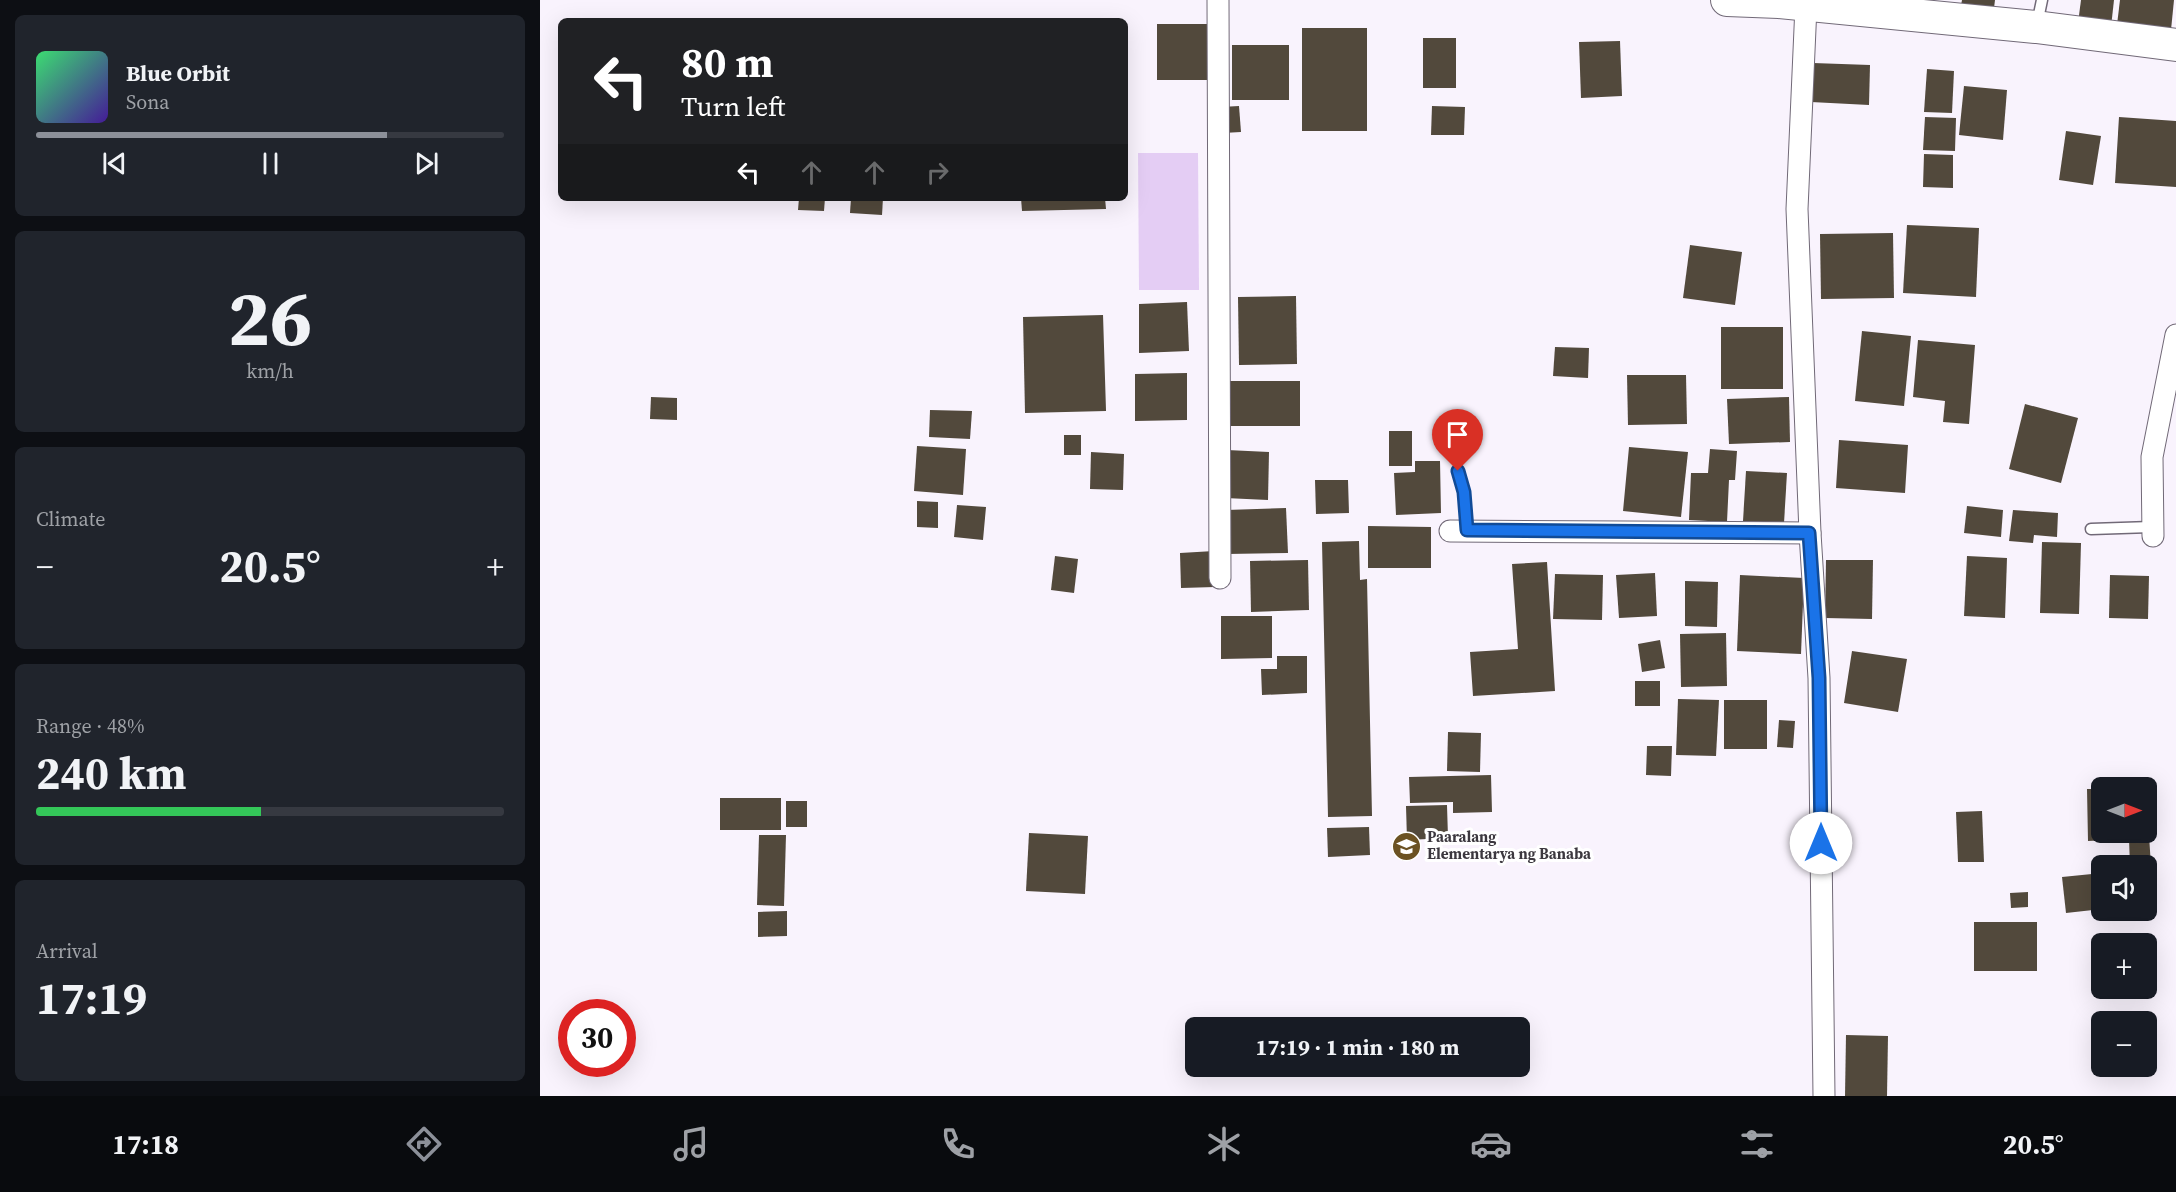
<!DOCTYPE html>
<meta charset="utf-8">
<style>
body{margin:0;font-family:"Source Serif 4",serif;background:#20242c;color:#f1f3f6;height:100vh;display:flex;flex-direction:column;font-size:22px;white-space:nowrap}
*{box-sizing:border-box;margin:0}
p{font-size:20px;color:#9ea1a6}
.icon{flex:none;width:33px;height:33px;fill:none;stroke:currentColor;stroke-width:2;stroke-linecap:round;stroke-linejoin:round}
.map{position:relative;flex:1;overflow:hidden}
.drawer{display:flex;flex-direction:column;gap:15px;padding:15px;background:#0d0f14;width:540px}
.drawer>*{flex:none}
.banner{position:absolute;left:18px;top:18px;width:570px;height:183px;border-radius:9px;box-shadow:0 6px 24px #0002;background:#202124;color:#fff;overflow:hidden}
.needle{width:39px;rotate:90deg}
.tools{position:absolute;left:1551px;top:777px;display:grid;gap:12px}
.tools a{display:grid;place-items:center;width:66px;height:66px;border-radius:9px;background:#171b24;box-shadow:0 6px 24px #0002;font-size:30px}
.speed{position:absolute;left:18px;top:999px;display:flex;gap:12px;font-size:30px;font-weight:700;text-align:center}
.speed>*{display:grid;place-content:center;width:78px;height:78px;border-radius:50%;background:#171b24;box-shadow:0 6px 24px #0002;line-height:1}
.speed .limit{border:9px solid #d22;background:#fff;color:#111}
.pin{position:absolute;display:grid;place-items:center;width:51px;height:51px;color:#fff;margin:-62px -26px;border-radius:50% 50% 50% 0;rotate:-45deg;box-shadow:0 0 6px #0007}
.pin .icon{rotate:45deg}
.me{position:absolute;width:66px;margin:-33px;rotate:0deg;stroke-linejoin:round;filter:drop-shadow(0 0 4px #0008)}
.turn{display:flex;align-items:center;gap:21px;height:126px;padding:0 24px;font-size:27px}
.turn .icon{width:78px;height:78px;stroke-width:2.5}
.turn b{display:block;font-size:42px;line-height:51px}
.lanes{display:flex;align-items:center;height:57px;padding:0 24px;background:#0003;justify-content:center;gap:30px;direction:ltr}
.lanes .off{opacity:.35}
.big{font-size:45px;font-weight:700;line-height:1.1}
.drawer .tile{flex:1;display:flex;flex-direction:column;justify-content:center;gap:9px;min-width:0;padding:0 21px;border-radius:9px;background:#20242c}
.drawer .dial{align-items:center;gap:0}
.dial b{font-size:78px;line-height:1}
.song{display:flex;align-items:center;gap:18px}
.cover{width:72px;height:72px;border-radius:9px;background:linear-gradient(135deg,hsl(140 70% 55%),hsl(260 70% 35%))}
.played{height:6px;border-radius:3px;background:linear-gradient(90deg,#8c9099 75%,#363941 75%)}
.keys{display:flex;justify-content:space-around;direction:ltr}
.heat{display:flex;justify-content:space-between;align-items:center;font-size:33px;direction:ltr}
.charge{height:9px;border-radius:4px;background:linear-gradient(90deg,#34c759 48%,#363941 0)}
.trip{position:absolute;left:645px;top:1017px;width:345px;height:60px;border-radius:9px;background:#171b24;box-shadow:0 6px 24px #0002;font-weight:700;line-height:60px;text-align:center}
.dock{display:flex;height:96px;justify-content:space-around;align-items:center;background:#090b0e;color:#9ea1a6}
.dock .icon{width:42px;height:42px}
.dock .active{color:#8c9099}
.dock b{font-size:27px;color:#f1f3f6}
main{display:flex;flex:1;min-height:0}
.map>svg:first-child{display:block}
.green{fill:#e4cdf4}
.building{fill:#52493c}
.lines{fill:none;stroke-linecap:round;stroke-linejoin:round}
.lane-casing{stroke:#716977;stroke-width:13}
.street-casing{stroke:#716977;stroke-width:23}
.secondary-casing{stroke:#716977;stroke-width:34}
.lane{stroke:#fff;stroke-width:10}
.street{stroke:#fff;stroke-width:21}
.secondary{stroke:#fff;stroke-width:32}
.route-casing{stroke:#114b97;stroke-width:15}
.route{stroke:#1a73e8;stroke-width:10}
.labels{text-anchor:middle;stroke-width:6;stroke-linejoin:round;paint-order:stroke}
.poi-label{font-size:15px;font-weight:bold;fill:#3c383f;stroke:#fff;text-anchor:start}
</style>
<main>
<section class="drawer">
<div class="tile">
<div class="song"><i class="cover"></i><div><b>Blue Orbit</b><p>Sona</p></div></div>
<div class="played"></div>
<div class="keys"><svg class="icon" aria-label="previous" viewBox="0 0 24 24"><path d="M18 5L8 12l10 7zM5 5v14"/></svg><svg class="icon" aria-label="pause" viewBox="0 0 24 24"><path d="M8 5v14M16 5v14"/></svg><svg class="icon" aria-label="next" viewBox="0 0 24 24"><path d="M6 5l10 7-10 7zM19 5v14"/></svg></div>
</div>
<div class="tile dial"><b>26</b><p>km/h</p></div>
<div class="tile"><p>Climate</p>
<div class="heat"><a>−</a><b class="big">20.5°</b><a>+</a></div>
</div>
<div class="tile"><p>Range · 48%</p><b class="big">240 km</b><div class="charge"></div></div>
<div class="tile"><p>Arrival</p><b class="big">17:19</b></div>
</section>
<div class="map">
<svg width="1636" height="1096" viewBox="0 0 1636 1096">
<rect width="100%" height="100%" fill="#f9f3fd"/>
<path class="green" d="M 598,153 L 658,153 L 659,290 L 599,290 Z"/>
<g class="building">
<path d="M 1422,0 L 1455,0 L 1454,8 L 1421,5 Z"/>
<path d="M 1541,0 L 1574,0 L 1571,27 L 1538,23 Z"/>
<path d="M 1580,0 L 1634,0 L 1630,40 L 1576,33 Z"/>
<rect x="617" y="24" width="50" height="56"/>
<rect x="762" y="28" width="65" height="103"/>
<rect x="883" y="38" width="33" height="50"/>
<path d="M 1080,41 L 1082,96 L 1041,98 L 1039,42 Z"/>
<rect x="692" y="45" width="57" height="55"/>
<path d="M 1273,63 L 1330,65 L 1329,105 L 1271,102 Z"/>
<path d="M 1387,69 L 1414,71 L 1412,113 L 1384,112 Z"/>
<path d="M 1424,86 L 1467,90 L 1463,140 L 1419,135 Z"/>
<path d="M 699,106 L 701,132 L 683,133 L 681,107 Z"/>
<path d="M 892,106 L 925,107 L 924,135 L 891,135 Z"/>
<path d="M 1385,117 L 1416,118 L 1415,151 L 1383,150 Z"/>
<path d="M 1579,117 L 1636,121 L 1636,187 L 1575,183 Z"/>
<path d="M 1526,131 L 1561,136 L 1553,185 L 1519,180 Z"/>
<path d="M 1384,154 L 1413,155 L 1413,188 L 1383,187 Z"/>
<path d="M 259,198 L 285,198 L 284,211 L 258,210 Z"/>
<path d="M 311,198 L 343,198 L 342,215 L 310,213 Z"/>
<path d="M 481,198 L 565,198 L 566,209 L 482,211 Z"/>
<path d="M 1367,225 L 1439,228 L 1436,297 L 1363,293 Z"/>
<path d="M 1353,233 L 1354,298 L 1281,299 L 1280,234 Z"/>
<path d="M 1150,245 L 1202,252 L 1195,305 L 1143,298 Z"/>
<path d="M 756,296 L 757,364 L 699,365 L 698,297 Z"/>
<path d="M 647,302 L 649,351 L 599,353 L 599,304 Z"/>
<path d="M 563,315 L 566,411 L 485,413 L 483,317 Z"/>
<rect x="1181" y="327" width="62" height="62"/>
<path d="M 1322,331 L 1371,336 L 1364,406 L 1315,401 Z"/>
<path d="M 1378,340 L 1435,345 L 1429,424 L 1403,422 L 1405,401 L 1373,397 Z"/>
<path d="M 1015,347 L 1049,348 L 1048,378 L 1013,376 Z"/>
<path d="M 647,373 L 647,420 L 595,421 L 595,374 Z"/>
<path d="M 1087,375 L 1146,375 L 1147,424 L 1088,425 Z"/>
<rect x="689" y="381" width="71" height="45"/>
<path d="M 111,397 L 137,398 L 137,420 L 110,419 Z"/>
<path d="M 1249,397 L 1250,442 L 1189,444 L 1187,399 Z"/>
<path d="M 1485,404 L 1538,418 L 1521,483 L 1469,469 Z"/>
<path d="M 390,410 L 432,411 L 430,439 L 389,437 Z"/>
<rect x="849" y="431" width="23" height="35"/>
<rect x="524" y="435" width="17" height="20"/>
<path d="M 1299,440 L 1368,445 L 1365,493 L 1296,488 Z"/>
<path d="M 377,446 L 426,449 L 423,495 L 374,491 Z"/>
<path d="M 1089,447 L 1148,452 L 1141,517 L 1083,511 Z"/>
<path d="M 1170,449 L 1197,451 L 1195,480 L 1189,480 L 1187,522 L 1149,520 L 1151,473 L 1168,473 Z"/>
<path d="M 687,450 L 729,452 L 728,500 L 685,498 Z"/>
<path d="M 551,452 L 584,454 L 583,490 L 550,489 Z"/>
<path d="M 875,461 L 900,461 L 901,513 L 856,515 L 854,473 L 875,472 Z"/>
<path d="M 1206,471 L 1247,473 L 1244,523 L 1203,521 Z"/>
<path d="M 775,480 L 808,480 L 809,513 L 776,514 Z"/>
<path d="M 377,501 L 398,502 L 398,528 L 377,527 Z"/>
<path d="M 417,505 L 446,507 L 443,540 L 414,537 Z"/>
<path d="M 1427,506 L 1463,510 L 1461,537 L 1424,533 Z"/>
<path d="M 746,508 L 748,553 L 687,554 L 686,510 Z"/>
<path d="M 1473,510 L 1518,513 L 1517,537 L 1494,535 L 1493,543 L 1469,541 Z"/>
<path d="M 828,526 L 891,527 L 891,568 L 828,568 Z"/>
<path d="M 819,541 L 820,580 L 827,579 L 832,816 L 788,817 L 782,542 Z"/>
<path d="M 1502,542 L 1541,543 L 1539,614 L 1500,613 Z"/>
<path d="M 674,551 L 675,587 L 641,588 L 640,553 Z"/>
<path d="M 515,556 L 538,559 L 534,593 L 511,590 Z"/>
<path d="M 1427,556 L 1467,558 L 1465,618 L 1424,616 Z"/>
<path d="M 768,560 L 769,610 L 711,612 L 710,561 Z"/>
<path d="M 1286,560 L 1333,560 L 1332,619 L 1285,618 Z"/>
<path d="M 1007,562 L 1015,691 L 933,696 L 930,652 L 978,649 L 972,564 Z"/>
<path d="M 1115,573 L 1117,616 L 1079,618 L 1076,575 Z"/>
<path d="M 1015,574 L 1063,575 L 1062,620 L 1013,619 Z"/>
<path d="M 1200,575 L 1264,578 L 1261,654 L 1197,651 Z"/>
<path d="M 1570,575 L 1609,576 L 1608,619 L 1569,618 Z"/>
<path d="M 1145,581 L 1178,582 L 1177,627 L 1145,626 Z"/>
<path d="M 681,616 L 732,616 L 732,658 L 681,659 Z"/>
<path d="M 1186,633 L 1187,686 L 1141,687 L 1140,634 Z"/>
<path d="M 1120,640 L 1125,668 L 1102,672 L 1098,644 Z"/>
<path d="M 1312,651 L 1367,659 L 1358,712 L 1304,703 Z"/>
<path d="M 737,656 L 767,656 L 767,693 L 722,695 L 721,669 L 737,669 Z"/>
<rect x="1095" y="681" width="25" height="25"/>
<path d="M 1138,699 L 1179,700 L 1176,756 L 1136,755 Z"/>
<rect x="1184" y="700" width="43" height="49"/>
<path d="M 1239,720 L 1255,721 L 1253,748 L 1237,747 Z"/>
<path d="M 908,732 L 941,733 L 940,772 L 907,771 Z"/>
<path d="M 1107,746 L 1132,746 L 1131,776 L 1106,775 Z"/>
<path d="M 951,775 L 952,812 L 913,813 L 913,802 L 870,803 L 869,777 Z"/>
<path d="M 1547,789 L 1562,789 L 1562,832 L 1606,832 L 1606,820 L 1608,820 L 1611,866 L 1590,866 L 1589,839 L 1548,841 Z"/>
<rect x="180" y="798" width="61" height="32"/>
<rect x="246" y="801" width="21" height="26"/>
<path d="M 907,805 L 908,838 L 867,840 L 866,806 Z"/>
<path d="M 1442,811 L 1444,862 L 1418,862 L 1416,812 Z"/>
<path d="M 829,827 L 830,855 L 788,857 L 787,828 Z"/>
<path d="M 489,833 L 548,836 L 545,894 L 486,891 Z"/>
<path d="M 219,835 L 246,835 L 244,906 L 217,905 Z"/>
<path d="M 1562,873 L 1562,909 L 1526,913 L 1522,877 Z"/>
<path d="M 1488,892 L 1488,907 L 1471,908 L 1470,893 Z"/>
<path d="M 247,911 L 247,936 L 218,937 L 218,912 Z"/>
<rect x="1434" y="922" width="63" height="49"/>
<path d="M 1306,1035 L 1348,1036 L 1347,1096 L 1305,1096 Z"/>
</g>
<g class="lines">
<defs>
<g id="lane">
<path d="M 1497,24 L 1502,0"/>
<path d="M 918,471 L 924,492 L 927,530"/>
<path d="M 1551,529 L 1611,527"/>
</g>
<g id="street">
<path d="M 678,0 L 680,578"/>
<path d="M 1266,6 L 1257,209 L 1270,533 L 1279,678 L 1284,1096"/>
<path d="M 910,531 L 1270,533"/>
<path d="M 1613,536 L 1612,457 L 1636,335"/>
</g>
<path id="secondary" d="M 1187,0 L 1239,2 L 1496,27 L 1636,45"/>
</defs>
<use href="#lane" class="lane-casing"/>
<use href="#street" class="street-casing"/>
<use href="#secondary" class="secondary-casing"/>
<use href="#lane" class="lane"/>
<use href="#street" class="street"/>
<use href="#secondary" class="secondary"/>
</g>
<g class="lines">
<defs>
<path id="route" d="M 918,471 L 924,492 L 927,530 L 1269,533 L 1279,678 L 1281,843"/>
</defs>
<use href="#route" class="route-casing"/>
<use href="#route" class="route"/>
</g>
<defs>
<symbol id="school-disc" viewBox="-11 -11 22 22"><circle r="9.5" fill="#6c5223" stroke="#fff"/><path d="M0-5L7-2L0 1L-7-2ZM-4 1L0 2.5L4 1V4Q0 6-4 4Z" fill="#fff"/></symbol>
</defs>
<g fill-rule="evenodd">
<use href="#school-disc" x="850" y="830" width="33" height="33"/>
</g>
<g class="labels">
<g class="poi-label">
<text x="887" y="842">Paaralang<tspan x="887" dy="17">Elementarya ng Banaba</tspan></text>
</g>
</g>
</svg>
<div class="tools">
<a><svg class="needle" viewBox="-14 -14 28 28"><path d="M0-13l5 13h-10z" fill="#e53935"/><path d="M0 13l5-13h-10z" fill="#9ea1a6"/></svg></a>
<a><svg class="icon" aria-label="sound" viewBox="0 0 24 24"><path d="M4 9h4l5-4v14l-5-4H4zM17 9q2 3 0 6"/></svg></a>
<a>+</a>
<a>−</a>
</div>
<div class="speed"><div class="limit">30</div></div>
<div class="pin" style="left:918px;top:471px;background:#d93025"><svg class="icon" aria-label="arrive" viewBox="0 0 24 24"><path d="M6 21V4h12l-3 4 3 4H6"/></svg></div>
<svg class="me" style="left:1281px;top:843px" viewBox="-20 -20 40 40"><circle r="19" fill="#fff"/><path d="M0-13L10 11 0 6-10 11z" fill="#1a73e8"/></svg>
<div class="trip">17:19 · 1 min · 180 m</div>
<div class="banner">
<div class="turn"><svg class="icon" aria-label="left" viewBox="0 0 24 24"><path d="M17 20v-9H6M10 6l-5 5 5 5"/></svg><div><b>80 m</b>Turn left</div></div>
<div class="lanes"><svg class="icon" aria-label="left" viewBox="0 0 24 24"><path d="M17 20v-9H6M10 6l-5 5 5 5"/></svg><svg class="icon off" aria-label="ahead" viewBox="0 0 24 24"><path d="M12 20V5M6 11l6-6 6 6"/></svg><svg class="icon off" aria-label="ahead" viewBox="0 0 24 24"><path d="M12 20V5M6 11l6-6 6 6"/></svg><svg class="icon off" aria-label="right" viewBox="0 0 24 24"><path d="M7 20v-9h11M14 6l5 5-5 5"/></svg></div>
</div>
</div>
</main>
<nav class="dock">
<b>17:18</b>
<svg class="icon active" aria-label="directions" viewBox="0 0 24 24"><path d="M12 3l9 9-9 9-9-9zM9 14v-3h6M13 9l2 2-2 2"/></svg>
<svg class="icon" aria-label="music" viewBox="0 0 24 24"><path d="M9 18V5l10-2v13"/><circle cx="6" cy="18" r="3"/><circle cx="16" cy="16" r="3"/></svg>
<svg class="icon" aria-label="phone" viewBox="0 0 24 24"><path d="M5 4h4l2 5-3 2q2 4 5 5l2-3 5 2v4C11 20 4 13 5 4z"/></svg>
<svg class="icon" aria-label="climate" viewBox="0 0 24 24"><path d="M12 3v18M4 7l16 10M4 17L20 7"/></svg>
<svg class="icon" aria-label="car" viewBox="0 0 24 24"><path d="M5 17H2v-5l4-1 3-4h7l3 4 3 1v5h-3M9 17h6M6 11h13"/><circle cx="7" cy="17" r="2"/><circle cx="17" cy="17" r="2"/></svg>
<svg class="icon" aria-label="filters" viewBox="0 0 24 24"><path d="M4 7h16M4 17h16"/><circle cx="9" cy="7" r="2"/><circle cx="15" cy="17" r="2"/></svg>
<b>20.5°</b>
</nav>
